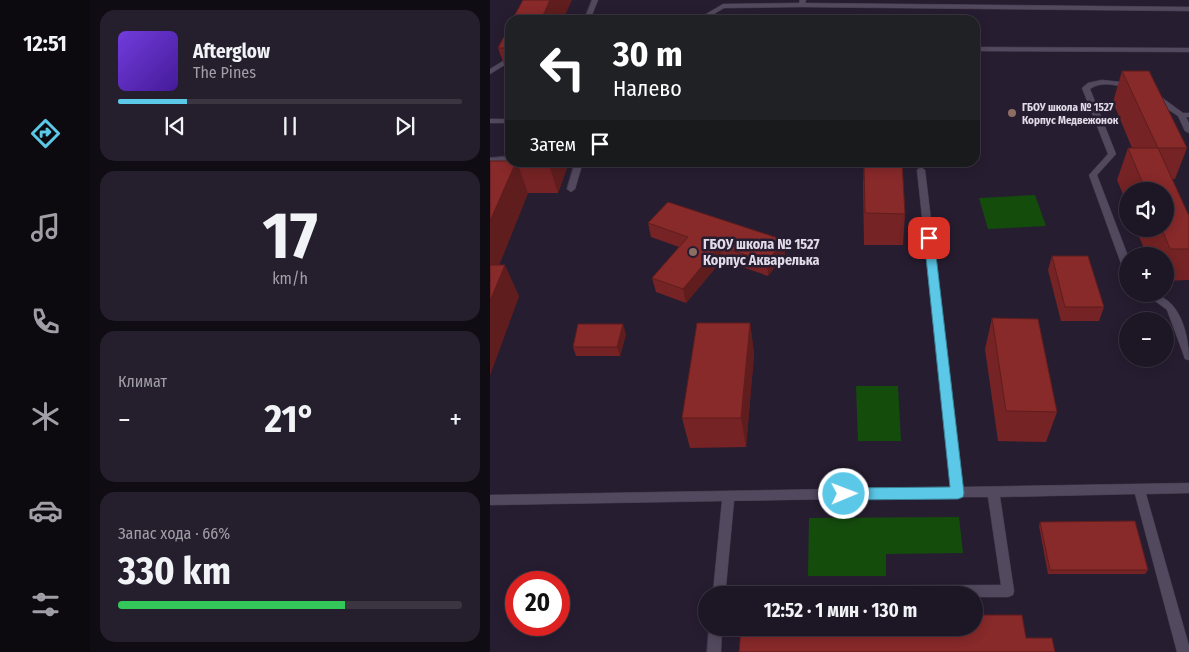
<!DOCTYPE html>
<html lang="ru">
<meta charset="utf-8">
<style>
body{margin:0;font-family:"Fira Sans Condensed",sans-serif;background:#251f2d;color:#f1f3f6;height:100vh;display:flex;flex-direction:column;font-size:19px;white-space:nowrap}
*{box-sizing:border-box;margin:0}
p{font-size:16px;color:#a09fa7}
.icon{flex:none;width:28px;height:28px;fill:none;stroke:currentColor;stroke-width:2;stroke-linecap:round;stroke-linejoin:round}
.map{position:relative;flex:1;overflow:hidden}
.drawer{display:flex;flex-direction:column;gap:10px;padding:10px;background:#100c14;width:400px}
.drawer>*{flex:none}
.top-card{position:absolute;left:15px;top:15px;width:475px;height:152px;border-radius:15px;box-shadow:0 2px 12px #0003,0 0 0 1px #3b3542;background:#202124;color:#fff;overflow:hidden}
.fabs{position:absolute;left:629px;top:182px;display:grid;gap:10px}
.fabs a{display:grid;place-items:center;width:55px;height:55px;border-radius:50%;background:#1d1625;box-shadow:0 2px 12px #0003,0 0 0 1px #3b3542;font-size:25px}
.speed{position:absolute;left:15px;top:571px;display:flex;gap:10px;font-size:25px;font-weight:700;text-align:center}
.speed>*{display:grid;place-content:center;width:65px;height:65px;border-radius:50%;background:#1d1625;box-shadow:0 2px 12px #0003,0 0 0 1px #3b3542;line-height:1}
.speed .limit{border:8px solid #d22;background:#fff;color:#111}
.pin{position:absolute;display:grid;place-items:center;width:42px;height:42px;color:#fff;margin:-21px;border-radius:10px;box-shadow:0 2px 8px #0006}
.me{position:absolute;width:55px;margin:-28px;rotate:89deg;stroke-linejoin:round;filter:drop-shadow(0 0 4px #0008)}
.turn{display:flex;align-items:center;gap:18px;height:105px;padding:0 25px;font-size:22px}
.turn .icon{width:65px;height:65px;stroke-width:2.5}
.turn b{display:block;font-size:35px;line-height:42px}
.then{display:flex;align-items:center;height:48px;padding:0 25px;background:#0003;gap:10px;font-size:19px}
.big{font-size:38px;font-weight:700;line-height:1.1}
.drawer .card{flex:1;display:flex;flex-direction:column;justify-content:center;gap:8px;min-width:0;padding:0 18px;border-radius:15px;background:#251f2d}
.drawer .dial{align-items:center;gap:0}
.dial b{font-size:65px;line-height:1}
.song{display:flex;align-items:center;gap:15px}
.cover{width:60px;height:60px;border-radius:8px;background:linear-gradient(135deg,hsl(260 70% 55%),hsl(260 70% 35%))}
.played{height:5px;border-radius:2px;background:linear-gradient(90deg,#5bc8e7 20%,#3b3542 20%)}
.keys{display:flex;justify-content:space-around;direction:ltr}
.heat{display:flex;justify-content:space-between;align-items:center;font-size:28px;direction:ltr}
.charge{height:8px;border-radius:4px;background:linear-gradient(90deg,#34c759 66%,#3b3542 0)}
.trip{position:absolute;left:208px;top:586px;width:285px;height:50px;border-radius:25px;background:#1d1625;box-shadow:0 2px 12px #0003,0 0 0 1px #3b3542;font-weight:700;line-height:50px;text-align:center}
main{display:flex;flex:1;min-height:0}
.tabs{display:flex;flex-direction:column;width:90px;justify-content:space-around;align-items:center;background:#0c090f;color:#a09fa7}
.tabs .icon{width:35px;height:35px}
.tabs .active{color:#5bc8e7}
.tabs b{font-size:22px;color:#f1f3f6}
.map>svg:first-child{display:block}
.green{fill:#144c0c}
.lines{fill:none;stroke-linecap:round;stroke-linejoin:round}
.lane-casing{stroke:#423a4a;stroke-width:1}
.lane{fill:#53495f;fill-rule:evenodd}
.wall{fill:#752324}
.shaded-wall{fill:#5f1d1d}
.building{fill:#88292a;stroke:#5f1d1d}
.route{fill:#5bc8e7;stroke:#3b8296}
.education-dot{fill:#8d6e63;stroke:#271d31;stroke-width:2}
.labels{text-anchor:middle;stroke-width:5;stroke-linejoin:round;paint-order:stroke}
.far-poi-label{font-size:11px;font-weight:bold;fill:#e1dbe8;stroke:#271d31;text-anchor:start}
.poi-label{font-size:14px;font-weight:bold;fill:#e1dbe8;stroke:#271d31;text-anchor:start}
</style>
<main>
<nav class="tabs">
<b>12:51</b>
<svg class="icon active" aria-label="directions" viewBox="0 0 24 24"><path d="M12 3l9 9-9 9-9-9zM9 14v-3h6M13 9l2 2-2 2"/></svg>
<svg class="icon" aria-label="music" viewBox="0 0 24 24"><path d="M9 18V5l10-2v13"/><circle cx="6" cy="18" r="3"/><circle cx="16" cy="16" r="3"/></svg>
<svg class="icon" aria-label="phone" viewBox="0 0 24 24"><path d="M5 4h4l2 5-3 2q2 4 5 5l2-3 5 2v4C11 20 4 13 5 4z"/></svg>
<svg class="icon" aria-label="climate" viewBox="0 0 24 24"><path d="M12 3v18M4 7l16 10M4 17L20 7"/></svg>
<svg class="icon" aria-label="car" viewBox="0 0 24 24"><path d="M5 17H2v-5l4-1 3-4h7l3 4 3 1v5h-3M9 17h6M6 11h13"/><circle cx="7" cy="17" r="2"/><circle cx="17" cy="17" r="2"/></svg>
<svg class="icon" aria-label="filters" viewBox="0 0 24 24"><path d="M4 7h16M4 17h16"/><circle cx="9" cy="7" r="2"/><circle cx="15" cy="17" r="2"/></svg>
</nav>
<section class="drawer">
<div class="card">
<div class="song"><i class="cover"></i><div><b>Afterglow</b><p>The Pines</p></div></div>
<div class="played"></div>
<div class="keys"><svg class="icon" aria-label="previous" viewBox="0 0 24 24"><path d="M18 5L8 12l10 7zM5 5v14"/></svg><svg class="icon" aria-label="pause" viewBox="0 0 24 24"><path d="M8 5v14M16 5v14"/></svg><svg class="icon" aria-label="next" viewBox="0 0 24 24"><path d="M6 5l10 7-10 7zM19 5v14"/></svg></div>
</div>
<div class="card dial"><b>17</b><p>km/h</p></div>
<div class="card"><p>Климат</p>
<div class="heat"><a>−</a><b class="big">21°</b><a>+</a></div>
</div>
<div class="card"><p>Запас хода · 66%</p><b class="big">330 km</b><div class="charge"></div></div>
</section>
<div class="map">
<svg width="699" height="652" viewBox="0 0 699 652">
<rect width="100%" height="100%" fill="#271d31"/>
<g class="green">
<path d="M 545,195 L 556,226 L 498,229 L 489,198 Z"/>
<path d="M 366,386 L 408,386 L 411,441 L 368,441 Z"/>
<path d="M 469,517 L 473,553 L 396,554 L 396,576 L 318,576 L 319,518 Z"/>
</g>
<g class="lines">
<defs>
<g id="lane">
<path d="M 102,0 L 108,0 L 100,20 L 94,20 Z"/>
<path d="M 310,0 L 316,0 L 315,3 L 699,7 L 699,11 L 311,7 L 234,8 L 214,20 L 206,20 L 233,4 L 309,3 Z"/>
<path d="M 485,47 L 699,48 L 699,52 L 485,51 Z"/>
<path d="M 20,51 L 18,63 L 0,74 L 0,69 L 13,61 L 18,52 Z"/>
<path d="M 612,80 L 631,82 L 646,87 L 642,89 C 628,86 613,80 600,89 L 626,154 L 607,175 L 638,256 L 638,272 L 633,269 L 599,175 L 618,154 L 592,88 L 598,83 Z"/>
<path d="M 661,94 L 667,94 L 693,113 L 699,113 L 699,117 L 696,117 L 699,123 L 699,133 L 695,131 L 688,116 L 661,98 Z"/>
<rect x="0" y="119" width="20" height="4"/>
<path d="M 20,156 L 20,162 L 0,164 L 0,158 Z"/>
<path d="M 85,162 L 93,162 L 85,189 L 81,192 L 77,189 Z"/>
<path d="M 431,167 L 435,170 L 473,487 L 699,483 L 699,493 L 656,494 L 699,646 L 699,652 L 687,652 L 645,494 L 510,497 L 524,591 L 523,595 L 518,597 L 484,597 L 484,595 L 224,595 L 223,592 L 232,501 L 0,505 L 0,495 L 461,487 L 427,170 ZM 465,497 L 498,497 L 511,585 L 236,586 L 244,501 Z"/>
<path d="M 656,294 C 689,292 699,334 699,360 L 695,359 L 694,356 L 677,310 Z"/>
<path d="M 219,628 L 232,628 L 231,652 L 217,652 Z"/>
</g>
</defs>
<use href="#lane" class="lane-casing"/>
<use href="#lane" class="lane"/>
</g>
<g class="wall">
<path d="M 20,25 L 20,78 L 19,78 L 8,48 Z"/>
<path d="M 632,71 L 697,148 L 685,179 L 682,179 L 699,216 L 699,282 L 699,280 L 675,281 L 675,256 L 657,256 L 646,229 L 675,229 L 675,191 L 638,191 L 638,206 L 627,180 L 638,148 L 642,148 L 623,102 Z"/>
<path d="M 0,161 L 20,162 L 79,162 L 68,193 L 38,193 L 9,265 L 29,296 L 0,375 Z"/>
<path d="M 144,162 L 179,162 L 178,168 L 145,168 Z"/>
<path d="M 374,162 L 412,162 L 415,214 L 413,245 L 374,245 L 373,185 Z"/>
<path d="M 158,223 L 294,240 L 295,254 L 278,276 L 232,260 L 196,303 L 166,292 L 162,278 L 189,247 L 161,237 Z"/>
<path d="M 562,256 L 614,307 L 609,321 L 571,321 L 558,270 Z"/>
<path d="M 502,318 L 567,412 L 556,442 L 508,441 L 495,349 Z"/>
<path d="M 260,323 L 264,354 L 256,447 L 200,448 L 192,418 Z"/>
<path d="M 136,334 L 130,356 L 86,356 L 83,347 Z"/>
<path d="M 550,522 L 658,570 L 655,574 L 558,574 L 549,526 Z"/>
</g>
<g class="shaded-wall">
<path d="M 60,0 L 82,0 L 73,20 L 51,20 Z"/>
<path d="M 26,162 L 27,162 L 38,193 L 0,288 L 0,221 Z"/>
<path d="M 58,162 L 79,162 L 68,193 Z"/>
<path d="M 294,240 L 295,254 L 278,276 L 277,262 Z"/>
<path d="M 229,246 L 232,260 L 196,303 L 193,289 Z"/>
<path d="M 15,265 L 29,296 L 0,375 L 0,301 Z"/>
<path d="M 260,323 L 264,354 L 256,447 L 251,418 Z"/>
<path d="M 133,324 L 136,334 L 130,356 L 127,347 Z"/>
</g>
<g class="building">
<path d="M 33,0 L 60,0 L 51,20 L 22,20 Z"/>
<path d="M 20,25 L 20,48 L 8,48 Z"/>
<path d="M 632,71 L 659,71 L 697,148 L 668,148 L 699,216 L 699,249 L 680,249 L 672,229 L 675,229 L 675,191 L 656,191 L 638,148 L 668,148 Z"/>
<path d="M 0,161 L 20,161 L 20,162 L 26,162 L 0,221 Z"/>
<path d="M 144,162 L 177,162 L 143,163 Z"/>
<path d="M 374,162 L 412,162 L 415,214 L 375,213 Z"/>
<path d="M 178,202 L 294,240 L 277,262 L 229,246 L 193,289 L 162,278 L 198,237 L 158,223 Z"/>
<path d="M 562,256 L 598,256 L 614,307 L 575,307 Z"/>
<path d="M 0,265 L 15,265 L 0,301 Z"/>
<path d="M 502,318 L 548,319 L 567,412 L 516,411 Z"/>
<path d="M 207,323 L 260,323 L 251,418 L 192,418 Z"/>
<path d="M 88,324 L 133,324 L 127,347 L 83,347 Z"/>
<path d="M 645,521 L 658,570 L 560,570 L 550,522 Z"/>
<path d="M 484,615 L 532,615 L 536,638 L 562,638 L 565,652 L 249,652 L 251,628 L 484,628 Z"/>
</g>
<path class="route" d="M 439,234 L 444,238 L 474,493 L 473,497 L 468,499 L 354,500 L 349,498 L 347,494 L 349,490 L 354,488 L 460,487 L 434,238 Z"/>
<g class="education-dot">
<circle cx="522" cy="113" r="5"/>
<circle cx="203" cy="252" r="5"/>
</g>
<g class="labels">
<g class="far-poi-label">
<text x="532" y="111">ГБОУ школа № 1527<tspan x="532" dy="13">Корпус Медвежонок</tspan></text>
</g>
<g class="poi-label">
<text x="213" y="249">ГБОУ школа № 1527<tspan x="213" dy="16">Корпус Акварелька</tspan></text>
</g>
</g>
</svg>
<div class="fabs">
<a><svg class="icon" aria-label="sound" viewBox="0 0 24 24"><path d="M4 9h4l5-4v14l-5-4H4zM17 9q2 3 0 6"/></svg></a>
<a>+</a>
<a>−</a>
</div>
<div class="speed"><div class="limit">20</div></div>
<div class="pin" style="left:439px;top:238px;background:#d93025"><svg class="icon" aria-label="arrive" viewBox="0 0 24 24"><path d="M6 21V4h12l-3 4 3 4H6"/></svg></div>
<svg class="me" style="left:354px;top:494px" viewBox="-20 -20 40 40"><circle r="17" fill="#5bc8e7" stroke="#fff" stroke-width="3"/><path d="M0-11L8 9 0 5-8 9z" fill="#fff"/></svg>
<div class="trip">12:52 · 1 мин · 130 m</div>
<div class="top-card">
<div class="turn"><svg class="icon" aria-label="left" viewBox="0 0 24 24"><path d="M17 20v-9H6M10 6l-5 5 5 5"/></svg><div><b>30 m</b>Налево</div></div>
<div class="then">Затем<svg class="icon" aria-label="arrive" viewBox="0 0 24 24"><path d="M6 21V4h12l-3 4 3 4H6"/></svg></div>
</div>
</div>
</main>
